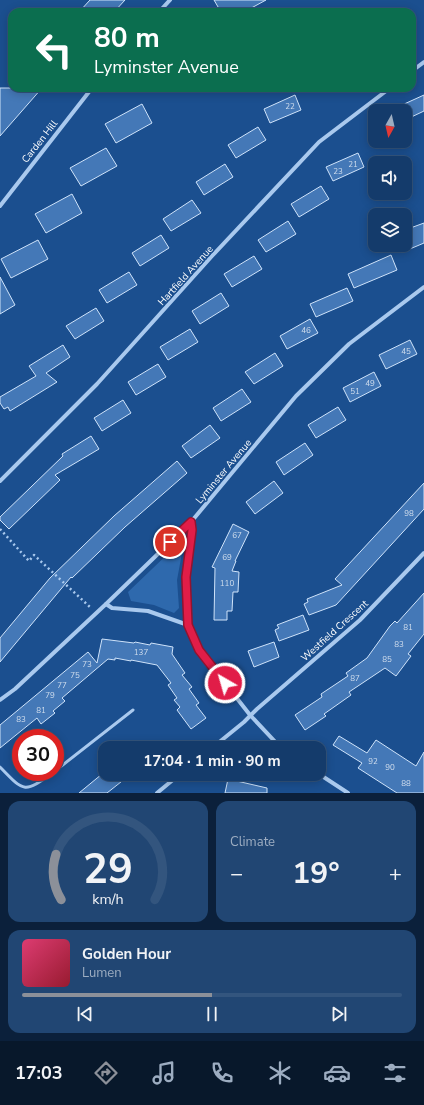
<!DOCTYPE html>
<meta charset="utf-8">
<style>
body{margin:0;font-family:"Nunito Sans",sans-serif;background:#214673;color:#f1f3f6;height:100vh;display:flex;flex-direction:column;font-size:15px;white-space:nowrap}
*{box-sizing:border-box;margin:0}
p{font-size:13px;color:#9dadc1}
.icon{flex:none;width:22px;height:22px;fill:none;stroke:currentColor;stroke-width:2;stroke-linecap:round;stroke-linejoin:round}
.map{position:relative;height:793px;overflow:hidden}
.drawer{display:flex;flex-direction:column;gap:8px;padding:8px;background:#0b203b;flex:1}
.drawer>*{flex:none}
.hud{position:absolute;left:8px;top:8px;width:408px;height:84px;border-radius:12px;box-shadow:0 2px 10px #0003,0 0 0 1px #33557e;background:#0b6e4f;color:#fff;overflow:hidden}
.needle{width:26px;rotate:188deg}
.buttons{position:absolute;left:368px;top:104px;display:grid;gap:8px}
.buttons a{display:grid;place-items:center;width:44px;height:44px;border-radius:8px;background:#143b6b;box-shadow:0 2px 10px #0003,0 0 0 1px #33557e;font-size:20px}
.speed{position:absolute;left:12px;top:729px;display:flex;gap:8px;font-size:20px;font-weight:700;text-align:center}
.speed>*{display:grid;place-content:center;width:52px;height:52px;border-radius:50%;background:#143b6b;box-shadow:0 2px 10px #0003,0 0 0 1px #33557e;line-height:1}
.speed .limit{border:6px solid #d22;background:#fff;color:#111}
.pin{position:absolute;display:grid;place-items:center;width:34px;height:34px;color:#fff;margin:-17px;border:2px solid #fff;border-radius:50%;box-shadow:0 1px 4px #0007}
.me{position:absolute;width:44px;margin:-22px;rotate:322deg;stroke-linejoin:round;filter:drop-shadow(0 0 3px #0008)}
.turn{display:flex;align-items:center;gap:14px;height:84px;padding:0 20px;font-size:18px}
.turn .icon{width:52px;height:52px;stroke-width:2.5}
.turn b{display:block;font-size:28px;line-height:34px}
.big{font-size:30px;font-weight:700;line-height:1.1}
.drawer .card{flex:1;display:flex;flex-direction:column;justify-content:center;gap:6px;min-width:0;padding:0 14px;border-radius:12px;background:#214673}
.drawer .dial{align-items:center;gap:0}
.dial svg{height:104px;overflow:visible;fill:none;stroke:#33557e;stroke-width:7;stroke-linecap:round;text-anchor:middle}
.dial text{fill:#f1f3f6;stroke:none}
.song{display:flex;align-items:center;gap:12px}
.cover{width:48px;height:48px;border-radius:6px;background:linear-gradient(135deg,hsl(340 70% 55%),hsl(350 70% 35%))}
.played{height:4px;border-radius:2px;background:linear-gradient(90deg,#8c9099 50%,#33557e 50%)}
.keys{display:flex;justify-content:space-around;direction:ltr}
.heat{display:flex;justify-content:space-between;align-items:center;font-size:22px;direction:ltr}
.drawer .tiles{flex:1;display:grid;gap:8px;grid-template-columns:1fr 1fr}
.card:last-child{grid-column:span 2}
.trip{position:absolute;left:98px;top:741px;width:228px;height:40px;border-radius:12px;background:#143b6b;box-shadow:0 2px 10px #0003,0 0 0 1px #33557e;font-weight:700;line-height:40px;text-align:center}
.tabs{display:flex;height:64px;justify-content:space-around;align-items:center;background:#08182b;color:#9dadc1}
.tabs .icon{width:28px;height:28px}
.tabs .selected{color:#8c9099}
.tabs b{font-size:18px;color:#f1f3f6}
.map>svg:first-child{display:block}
.green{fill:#2e69ad}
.building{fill:#4478b7;stroke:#cfe3fa}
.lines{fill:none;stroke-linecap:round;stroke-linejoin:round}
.path{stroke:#a9c9ee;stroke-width:2.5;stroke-dasharray:2 3;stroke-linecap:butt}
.service{stroke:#a9c9ee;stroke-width:3}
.minor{stroke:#a9c9ee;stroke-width:4}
.route-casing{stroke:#92132f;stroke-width:10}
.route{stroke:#e11d48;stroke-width:7}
.labels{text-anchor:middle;stroke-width:3;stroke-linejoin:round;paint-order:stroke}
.number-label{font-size:8px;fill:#d0dded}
.street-label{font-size:10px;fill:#fff;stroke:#1b4f8f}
</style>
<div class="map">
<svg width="424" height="793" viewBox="0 0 424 793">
<rect width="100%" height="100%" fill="#1b4f8f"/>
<path class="green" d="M 175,547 L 182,553 L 177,580 L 179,608 L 174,613 L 154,605 L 131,601 L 128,592 Z"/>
<g class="building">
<path d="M 90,0 L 125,0 L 114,12 L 79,12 Z"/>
<path d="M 214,0 L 266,0 L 244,12 L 221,12 Z"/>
<path d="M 0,88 L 42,88 L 0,136 Z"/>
<path d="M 295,95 L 301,110 L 270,123 L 264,109 Z"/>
<path d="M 424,95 L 424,111 L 405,120 L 405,111 L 402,105 Z"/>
<path d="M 142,104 L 152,123 L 116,143 L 105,124 Z"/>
<path d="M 258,127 L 266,140 L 236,158 L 228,145 Z"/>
<path d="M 106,148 L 117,166 L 81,186 L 70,168 Z"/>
<path d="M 358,153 L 364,167 L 333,181 L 326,167 Z"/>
<path d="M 225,164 L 233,177 L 204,195 L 196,182 Z"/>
<path d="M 321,186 L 329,199 L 299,217 L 291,204 Z"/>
<path d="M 72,194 L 82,213 L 46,233 L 35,214 Z"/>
<path d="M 192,200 L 201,213 L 171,231 L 163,219 Z"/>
<path d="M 288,221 L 296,234 L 266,252 L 258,240 Z"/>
<path d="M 424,223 L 424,243 L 405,251 L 405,230 Z"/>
<path d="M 161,235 L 169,248 L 140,266 L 132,253 Z"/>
<path d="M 38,240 L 48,259 L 11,278 L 1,259 Z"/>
<path d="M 391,255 L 397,270 L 354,288 L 348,274 Z"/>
<path d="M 254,256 L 262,269 L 232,287 L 224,274 Z"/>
<path d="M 129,272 L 137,285 L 107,303 L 99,290 Z"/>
<path d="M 0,277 L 15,305 L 0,314 Z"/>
<path d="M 347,288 L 353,301 L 316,317 L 310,304 Z"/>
<path d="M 221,293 L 229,306 L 200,324 L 192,311 Z"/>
<path d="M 96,308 L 104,321 L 75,339 L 66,326 Z"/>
<path d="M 310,319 L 318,333 L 287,349 L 280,336 Z"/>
<path d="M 190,329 L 198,342 L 168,360 L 160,347 Z"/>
<path d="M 410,340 L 417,354 L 386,369 L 379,355 Z"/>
<path d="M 63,345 L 70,357 L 46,373 L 57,382 L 10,411 L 8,407 L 4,409 L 0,403 L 0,397 L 36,376 L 29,366 Z"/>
<path d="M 275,353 L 283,366 L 254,384 L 245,372 Z"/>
<path d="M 158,364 L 166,377 L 136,395 L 128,382 Z"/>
<path d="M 374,372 L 381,386 L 350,402 L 343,388 Z"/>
<path d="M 242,389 L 251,402 L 221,421 L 213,408 Z"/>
<path d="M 123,400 L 131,413 L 102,431 L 94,418 Z"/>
<path d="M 338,407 L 346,420 L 316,438 L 308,425 Z"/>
<path d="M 210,425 L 220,438 L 191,458 L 182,446 Z"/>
<path d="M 91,436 L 99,449 L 55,475 L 60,480 L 9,529 L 0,520 L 0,517 L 63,456 L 62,454 Z"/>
<path d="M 305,443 L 313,455 L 284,475 L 276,462 Z"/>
<path d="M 177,461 L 187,473 L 125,527 L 72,578 L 71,577 L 0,662 L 0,638 L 50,578 L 114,516 Z"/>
<path d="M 274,481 L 283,493 L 255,514 L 246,502 Z"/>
<path d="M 424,483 L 424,509 L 336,605 L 309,615 L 304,604 L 308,602 L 307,599 L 342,585 L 335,579 Z"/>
<path d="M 233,524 L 249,532 L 235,561 L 236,561 L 232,571 L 239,572 L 238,592 L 233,592 L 232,611 L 227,611 L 227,620 L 214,620 L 215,568 L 212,567 Z"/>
<path d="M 424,593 L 424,634 L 408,654 L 411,656 L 396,676 L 385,668 L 349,692 L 351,695 L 324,714 L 326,716 L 305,730 L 295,715 L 322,697 L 321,694 L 348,676 L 346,673 L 367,658 L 390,626 L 395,621 L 397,623 Z"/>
<path d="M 303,615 L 309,630 L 279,641 L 275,630 L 279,628 L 277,625 Z"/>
<path d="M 102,639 L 134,643 L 135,642 L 150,645 L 151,643 L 173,647 L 172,654 L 185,673 L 182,675 L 192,687 L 189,689 L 199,703 L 196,705 L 206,718 L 191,729 L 177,710 L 180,707 L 174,700 L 177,698 L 168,685 L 171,683 L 157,665 L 131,660 L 131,661 L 115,658 L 115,660 L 108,659 L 62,698 L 65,701 L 53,711 L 55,713 L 41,724 L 37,718 L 0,748 L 0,725 L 88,652 L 97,663 Z"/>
<path d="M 274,642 L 279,657 L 254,667 L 248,651 Z"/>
<path d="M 339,736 L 367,753 L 376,740 L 416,766 L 424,752 L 424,793 L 397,793 L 358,768 L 362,763 L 333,745 Z"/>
<path d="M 102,774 L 131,774 L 107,793 L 79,793 Z"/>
<path d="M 228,779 L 267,788 L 267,793 L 225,793 Z"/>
</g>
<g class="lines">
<path class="path" d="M 0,529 L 29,561 L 34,555 L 91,608"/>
<g class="service">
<path d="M 0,767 C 25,793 24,793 54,772"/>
<path d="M 55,771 L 133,710"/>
</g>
<g class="minor">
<path d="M 159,12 L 170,0"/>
<path d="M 412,71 L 424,62"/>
<path d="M 0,206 L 92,88"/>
<path d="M 0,481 L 97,384 L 212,256 L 319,142 L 390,88"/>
<path d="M 191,522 L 192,530 L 185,577 L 188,625 L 199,650 L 250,715 L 281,748"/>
<path d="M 106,604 L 112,608 L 148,611 L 188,625"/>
<path d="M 0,700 L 15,689 L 106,604 L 191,522 L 296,396 L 349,344 L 424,287"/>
<path d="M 212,748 L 244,722 L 257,709 L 360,620 L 424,553"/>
<path d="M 319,774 L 348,793"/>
<path d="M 157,793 L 180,774"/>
</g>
</g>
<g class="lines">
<defs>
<path id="route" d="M 170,542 L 191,522 L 192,530 L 186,577 L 188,625 L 199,650 L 225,683"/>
</defs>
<use href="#route" class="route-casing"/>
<use href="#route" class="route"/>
</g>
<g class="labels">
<g class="number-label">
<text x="290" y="109">22</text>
<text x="353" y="167">21</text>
<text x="338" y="174">23</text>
<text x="306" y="333">46</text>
<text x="406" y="354">45</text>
<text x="370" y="386">49</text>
<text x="355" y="394">51</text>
<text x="409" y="516">98</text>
<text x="237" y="538">67</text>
<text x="227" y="560">69</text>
<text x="227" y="586">110</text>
<text x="408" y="630">81</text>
<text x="399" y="647">83</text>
<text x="141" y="655">137</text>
<text x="387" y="662">85</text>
<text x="87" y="667">73</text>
<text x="75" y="678">75</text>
<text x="355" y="681">87</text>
<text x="62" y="688">77</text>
<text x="50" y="698">79</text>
<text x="41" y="713">81</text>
<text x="21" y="722">83</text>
<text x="373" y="764">92</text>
<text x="390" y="770">90</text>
<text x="406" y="786">88</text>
</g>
<g class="street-label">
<text transform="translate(39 141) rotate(-52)" y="4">Carden Hill</text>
<text transform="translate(185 275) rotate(-48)" y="4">Hartfield Avenue</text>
<text transform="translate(223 471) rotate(-50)" y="4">Lyminster Avenue</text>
<text transform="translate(334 630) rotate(-42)" y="4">Westfield Crescent</text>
</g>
</g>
</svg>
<div class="buttons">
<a><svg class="needle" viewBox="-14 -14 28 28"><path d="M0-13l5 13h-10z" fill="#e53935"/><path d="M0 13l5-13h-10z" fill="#9dadc1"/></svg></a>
<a><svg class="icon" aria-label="sound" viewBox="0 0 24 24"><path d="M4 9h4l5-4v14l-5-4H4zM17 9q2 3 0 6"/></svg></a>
<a><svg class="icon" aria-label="layers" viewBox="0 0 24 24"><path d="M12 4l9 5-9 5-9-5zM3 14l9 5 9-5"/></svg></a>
</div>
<div class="speed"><div class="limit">30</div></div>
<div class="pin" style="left:170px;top:542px;background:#d93025"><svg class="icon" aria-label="arrive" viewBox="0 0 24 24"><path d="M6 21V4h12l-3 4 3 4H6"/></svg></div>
<svg class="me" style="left:225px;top:683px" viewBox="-20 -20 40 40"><circle r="17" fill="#e11d48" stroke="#fff" stroke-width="3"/><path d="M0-11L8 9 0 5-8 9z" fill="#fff"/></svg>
<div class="trip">17:04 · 1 min · 90 m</div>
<div class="hud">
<div class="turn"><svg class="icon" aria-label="left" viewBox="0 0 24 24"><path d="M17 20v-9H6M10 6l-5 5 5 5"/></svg><div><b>80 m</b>Lyminster Avenue</div></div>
</div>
</div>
<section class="drawer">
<div class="tiles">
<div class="card dial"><svg viewBox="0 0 100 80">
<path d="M14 69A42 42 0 1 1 86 69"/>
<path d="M14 69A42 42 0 0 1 10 34" stroke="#8c9099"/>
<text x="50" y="56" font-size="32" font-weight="700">29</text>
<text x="50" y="72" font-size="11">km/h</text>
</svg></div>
<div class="card"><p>Climate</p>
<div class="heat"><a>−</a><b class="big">19°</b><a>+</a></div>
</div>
<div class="card">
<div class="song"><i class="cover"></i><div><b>Golden Hour</b><p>Lumen</p></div></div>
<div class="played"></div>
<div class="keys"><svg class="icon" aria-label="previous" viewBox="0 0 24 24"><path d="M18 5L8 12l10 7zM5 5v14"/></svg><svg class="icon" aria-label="pause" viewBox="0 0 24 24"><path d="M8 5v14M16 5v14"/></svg><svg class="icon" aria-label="next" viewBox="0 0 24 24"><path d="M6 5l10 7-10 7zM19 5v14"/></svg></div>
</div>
</div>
</section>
<nav class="tabs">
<b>17:03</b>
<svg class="icon selected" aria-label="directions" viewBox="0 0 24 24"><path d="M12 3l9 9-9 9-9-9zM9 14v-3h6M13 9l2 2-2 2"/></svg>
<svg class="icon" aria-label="music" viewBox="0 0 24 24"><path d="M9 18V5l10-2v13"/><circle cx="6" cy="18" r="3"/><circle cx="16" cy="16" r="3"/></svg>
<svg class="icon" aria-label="phone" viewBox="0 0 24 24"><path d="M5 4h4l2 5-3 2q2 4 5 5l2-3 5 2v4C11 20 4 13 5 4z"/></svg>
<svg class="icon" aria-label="climate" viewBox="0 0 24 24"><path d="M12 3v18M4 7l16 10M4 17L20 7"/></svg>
<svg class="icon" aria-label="car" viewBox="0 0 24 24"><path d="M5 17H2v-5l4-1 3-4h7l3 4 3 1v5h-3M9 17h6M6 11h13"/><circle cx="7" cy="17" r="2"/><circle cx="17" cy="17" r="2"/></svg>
<svg class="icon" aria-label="filters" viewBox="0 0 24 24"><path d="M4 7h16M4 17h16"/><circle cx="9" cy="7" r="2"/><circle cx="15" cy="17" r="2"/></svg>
</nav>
